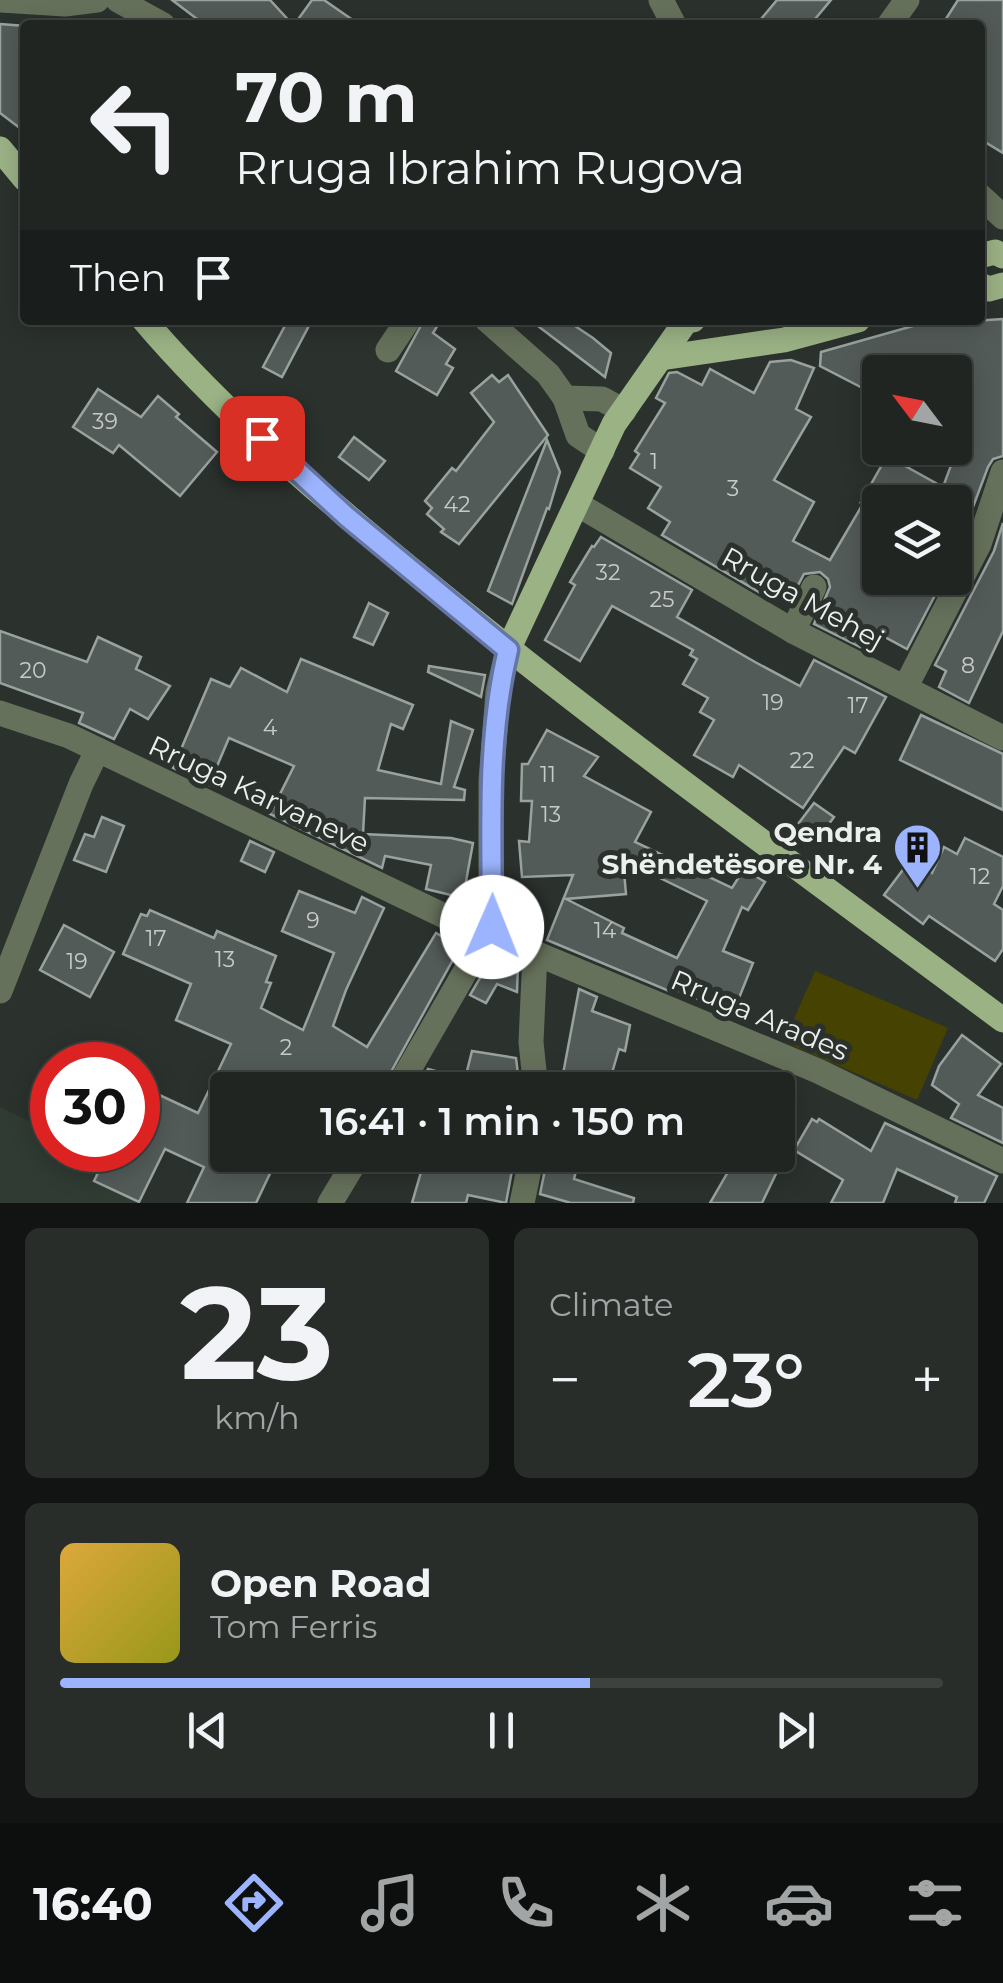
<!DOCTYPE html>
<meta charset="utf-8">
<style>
body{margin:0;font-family:Montserrat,sans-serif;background:#282d2a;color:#f1f3f6;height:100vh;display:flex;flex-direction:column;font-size:38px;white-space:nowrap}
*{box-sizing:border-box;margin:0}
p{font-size:32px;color:#a2a5a5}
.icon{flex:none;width:55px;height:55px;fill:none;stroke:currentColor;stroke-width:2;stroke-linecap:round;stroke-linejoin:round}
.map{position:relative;height:1203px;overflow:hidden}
.drawer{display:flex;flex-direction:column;gap:25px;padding:25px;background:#121413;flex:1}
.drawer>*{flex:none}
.hud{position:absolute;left:20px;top:20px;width:965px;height:305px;border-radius:10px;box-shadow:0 5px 25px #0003,0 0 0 2px #3d4240;background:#202522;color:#f1f3f6;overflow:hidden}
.needle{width:65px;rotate:302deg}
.controls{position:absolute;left:862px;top:355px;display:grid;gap:20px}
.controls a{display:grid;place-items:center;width:110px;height:110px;border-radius:10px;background:#202522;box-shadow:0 5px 25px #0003,0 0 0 2px #3d4240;font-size:50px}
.speed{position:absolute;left:30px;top:1042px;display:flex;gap:20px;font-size:50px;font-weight:700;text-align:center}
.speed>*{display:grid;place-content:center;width:130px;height:130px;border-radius:50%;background:#202522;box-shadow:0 5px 25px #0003,0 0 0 2px #3d4240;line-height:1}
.speed .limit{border:15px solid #d22;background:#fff;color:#111}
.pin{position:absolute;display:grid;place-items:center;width:85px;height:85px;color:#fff;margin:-42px;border-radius:20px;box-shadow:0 5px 15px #0006}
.me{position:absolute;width:110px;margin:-55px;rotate:1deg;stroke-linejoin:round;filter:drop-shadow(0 0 8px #0008)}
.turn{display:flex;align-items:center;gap:35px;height:210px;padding:0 50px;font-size:45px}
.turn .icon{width:130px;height:130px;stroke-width:2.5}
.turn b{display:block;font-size:70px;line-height:85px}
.then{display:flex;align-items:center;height:95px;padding:0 50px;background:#0003;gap:20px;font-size:38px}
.big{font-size:75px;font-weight:600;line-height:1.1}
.drawer .card{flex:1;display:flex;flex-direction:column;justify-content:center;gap:15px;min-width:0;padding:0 35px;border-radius:15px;background:#282d2a}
.drawer .dial{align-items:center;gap:0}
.dial b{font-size:130px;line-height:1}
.song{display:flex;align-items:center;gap:30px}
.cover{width:120px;height:120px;border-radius:15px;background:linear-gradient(135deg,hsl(40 70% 55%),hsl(60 70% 35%))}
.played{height:10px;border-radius:5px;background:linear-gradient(90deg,#9cb4fd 60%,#3d4240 60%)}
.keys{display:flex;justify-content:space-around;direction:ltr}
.heat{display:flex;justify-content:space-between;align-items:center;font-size:55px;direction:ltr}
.drawer .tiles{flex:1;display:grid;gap:25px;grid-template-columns:1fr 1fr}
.card:last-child{grid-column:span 2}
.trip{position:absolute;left:210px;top:1072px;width:585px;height:100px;border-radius:10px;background:#202522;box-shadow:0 5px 25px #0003,0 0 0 2px #3d4240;font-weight:600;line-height:100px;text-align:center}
.tabs{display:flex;height:160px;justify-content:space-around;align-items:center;background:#0d0f0e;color:#a2a5a5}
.tabs .icon{width:70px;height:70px}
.tabs .on{color:#9cb4fd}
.tabs b{font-size:45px;color:#f1f3f6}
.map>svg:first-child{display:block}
.built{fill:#303b33}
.green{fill:#454202}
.building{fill:#535b59;stroke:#98a29f;stroke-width:2.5;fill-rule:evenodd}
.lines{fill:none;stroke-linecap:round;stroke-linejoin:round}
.minor{stroke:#66715b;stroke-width:25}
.major{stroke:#9bb285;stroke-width:25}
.route-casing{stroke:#6575a4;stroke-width:25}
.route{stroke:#9cb4fd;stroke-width:18}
.labels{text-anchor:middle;stroke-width:10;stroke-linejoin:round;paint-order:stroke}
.number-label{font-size:22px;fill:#c6cbc8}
.street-label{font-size:28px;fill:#ecf0ed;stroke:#2b312d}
.poi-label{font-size:28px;font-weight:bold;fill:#ecf0ed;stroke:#2b312d;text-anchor:end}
</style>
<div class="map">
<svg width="1003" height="1203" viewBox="0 0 1003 1203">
<rect width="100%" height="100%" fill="#2b312d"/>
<path class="built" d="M 0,1107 L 52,1132 L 52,1150 L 90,1150 L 102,1156 L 92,1179 L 142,1203 L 0,1203 Z"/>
<path class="green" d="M 815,971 L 948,1028 L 917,1100 L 784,1042 Z"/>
<g class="building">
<path d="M 172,0 L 270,0 L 293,25 L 205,25 Z"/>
<path d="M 312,0 L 324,0 L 360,25 L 294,25 Z"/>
<path d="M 777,0 L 831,0 L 810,25 L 756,25 Z"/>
<path d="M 958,0 L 1003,0 L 1003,153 L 980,139 L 980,25 L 942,25 Z"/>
<path d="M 0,24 L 25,26 L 25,132 L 0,113 Z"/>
<path d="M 1003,319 L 1003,456 L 993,459 L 988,467 L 955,555 L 955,502 L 880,502 L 880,578 L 944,578 L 907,649 L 879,634 L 868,651 L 814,624 L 830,587 L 828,579 L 820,572 L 804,574 L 790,600 L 767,589 L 764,595 L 662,535 L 670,522 L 648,508 L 661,487 L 630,468 L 639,454 L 635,451 L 665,403 L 656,398 L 669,373 L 677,372 L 702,385 L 710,369 L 754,393 L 770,362 L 791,360 L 814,368 L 796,409 L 811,417 L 774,480 L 814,502 L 793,541 L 830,560 L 864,502 L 861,502 L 887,456 L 943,487 L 963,433 L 955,429 L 955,372 L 880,372 L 880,397 L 820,366 L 821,352 L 934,320 L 957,322 Z"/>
<path d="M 288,320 L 312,320 L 282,377 L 263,367 Z"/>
<path d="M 424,320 L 441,320 L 433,333 L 455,349 L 446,364 L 453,368 L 437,395 L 396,371 Z"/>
<path d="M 530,320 L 566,320 L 593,338 L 611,353 L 605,377 Z"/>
<path d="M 492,375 L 499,382 L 508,375 L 548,435 L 459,544 L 441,532 L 444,529 L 427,514 L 432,508 L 425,501 L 452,468 L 456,471 L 494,422 L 471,393 Z"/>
<path d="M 98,389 L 141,417 L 158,396 L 179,414 L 176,417 L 217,452 L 180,496 L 119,445 L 113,453 L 73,427 Z"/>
<path d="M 354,437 L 385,461 L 369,480 L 339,457 Z"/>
<path d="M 547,440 L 560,472 L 549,509 L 547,508 L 512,604 L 488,591 Z"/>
<path d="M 1003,523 L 1003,631 L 969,703 L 939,687 L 946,671 L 935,665 L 994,551 Z"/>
<path d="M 601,537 L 692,590 L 677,617 L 755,662 L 800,686 L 814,660 L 886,697 L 855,753 L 844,747 L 803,808 L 739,765 L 733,777 L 694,755 L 714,720 L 700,712 L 708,698 L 683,684 L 697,659 L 690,655 L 693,650 L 612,606 L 580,661 L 545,640 L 575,585 L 570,582 L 592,546 L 594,547 Z"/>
<path d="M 369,603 L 388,613 L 373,645 L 354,637 Z"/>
<path d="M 0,631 L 87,662 L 98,637 L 141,657 L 136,669 L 170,686 L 148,719 L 130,709 L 114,739 L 79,723 L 83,713 L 0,683 Z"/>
<path d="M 301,659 L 413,705 L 403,729 L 391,724 L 378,770 L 441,784 L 451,721 L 473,730 L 454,787 L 465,790 L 464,800 L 365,798 L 363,834 L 451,838 L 473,843 L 463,898 L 426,889 L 431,865 L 385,856 L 382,868 L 270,814 L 294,766 L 229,738 L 209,785 L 173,768 L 211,679 L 230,687 L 241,668 L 287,692 Z"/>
<path d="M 429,666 L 485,675 L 481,697 L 428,672 Z"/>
<path d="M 921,715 L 1003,754 L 1003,810 L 900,760 Z"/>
<path d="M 547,730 L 598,757 L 584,776 L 651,812 L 635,842 L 732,888 L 744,869 L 765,882 L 748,910 L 742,907 L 723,951 L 753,963 L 733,1013 L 671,988 L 669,991 L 547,940 L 573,875 L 522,877 L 519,841 L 529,842 L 532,801 L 521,801 L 522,764 L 528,764 ZM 623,860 L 707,901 L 677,958 L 622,933 L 624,928 L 566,899 L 626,894 Z"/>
<path d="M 814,803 L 834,817 L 815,843 L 795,828 Z"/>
<path d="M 102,817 L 124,826 L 106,872 L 74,860 L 85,834 L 94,837 Z"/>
<path d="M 965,838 L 1003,857 L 1003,886 L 994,904 L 1003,910 L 1003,949 L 995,961 L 929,916 L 923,924 L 884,895 L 911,859 L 932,873 L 944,847 L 957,854 Z"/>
<path d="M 250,841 L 274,852 L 265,872 L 241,861 Z"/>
<path d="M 299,891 L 355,913 L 362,897 L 384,908 L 346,990 L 333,1026 L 367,1047 L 436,933 L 460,947 L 381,1090 L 314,1090 L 283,1074 L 275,1090 L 228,1090 L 228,1155 L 258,1155 L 275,1163 L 256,1203 L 187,1203 L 204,1167 L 165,1149 L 139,1202 L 94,1181 L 109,1150 L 138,1150 L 138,1085 L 198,1113 L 231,1044 L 176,1020 L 191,984 L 123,954 L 141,914 L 147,916 L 150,910 L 214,938 L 217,931 L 276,956 L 266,982 L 271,983 L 261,1008 L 303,1030 L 334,953 L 282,931 Z"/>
<path d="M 64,925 L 114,952 L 90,997 L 40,970 Z"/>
<path d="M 494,954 L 518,964 L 517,992 L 497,984 L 486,1003 L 470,995 Z"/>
<path d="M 579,989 L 597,997 L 592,1011 L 630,1025 L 625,1051 L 619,1049 L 612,1073 L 602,1072 L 599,1090 L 560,1090 Z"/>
<path d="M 962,1035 L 1001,1064 L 978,1095 L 1003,1108 L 1003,1143 L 951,1118 L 959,1104 L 932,1085 L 939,1066 Z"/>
<path d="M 472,1051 L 516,1058 L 520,1090 L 416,1090 L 428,1069 L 465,1079 Z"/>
<path d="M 812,1119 L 817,1122 L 819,1119 L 871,1151 L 885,1123 L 997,1176 L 984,1203 L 955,1203 L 957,1197 L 897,1169 L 883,1203 L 831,1203 L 843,1180 L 794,1150 Z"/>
<path d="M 426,1155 L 482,1155 L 513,1165 L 506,1203 L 468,1195 L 466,1203 L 412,1203 Z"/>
<path d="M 548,1155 L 580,1155 L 574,1179 L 634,1198 L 633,1203 L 571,1203 L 540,1194 Z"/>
<path d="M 697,1155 L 785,1155 L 762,1203 L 710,1203 L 729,1170 Z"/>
</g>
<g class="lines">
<g class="minor">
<path d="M 0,0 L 65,4 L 97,0"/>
<path d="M 118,0 L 163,25"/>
<path d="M 661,0 L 674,25"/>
<path d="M 889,25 L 907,0"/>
<path d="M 980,196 L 1003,217"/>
<path d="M 487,320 L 548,374 L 565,398 L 578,435 L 602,451"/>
<path d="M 388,350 L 408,320"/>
<path d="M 565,398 L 602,399 L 624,411"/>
<path d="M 577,504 L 793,631 L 1003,738"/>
<path d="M 793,631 L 814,587"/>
<path d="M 905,688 L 979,544 L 1003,472"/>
<path d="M 0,713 L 69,736 L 461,924 L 491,927 L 535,953 L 818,1071 L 1003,1161"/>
<path d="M 535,953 L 531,1042 L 536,1090"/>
<path d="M 0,991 L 81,784 L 97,751"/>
<path d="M 397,1090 L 491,927 L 491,780 L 498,692 L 508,650"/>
<path d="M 330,1203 L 359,1155"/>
<path d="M 522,1203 L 532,1155"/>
</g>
<g class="major">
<path d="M 0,149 L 25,179"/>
<path d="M 980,256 L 995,252 L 1003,256"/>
<path d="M 980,285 L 989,289 L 1003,285"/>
<path d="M 144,320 C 222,412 321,495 414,572 C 604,729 806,873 1003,1020"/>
<path d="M 661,358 L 784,340 L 858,320"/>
<path d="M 508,650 L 614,424 L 686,321 L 693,320"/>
</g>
</g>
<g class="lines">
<defs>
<path id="route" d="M 262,438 L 346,516 L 508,650 C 486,741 492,834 492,927"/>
</defs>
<use href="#route" class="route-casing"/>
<use href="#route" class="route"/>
</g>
<defs>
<symbol id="building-pin" viewBox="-11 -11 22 30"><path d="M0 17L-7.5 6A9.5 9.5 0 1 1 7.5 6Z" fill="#9cb4fd" stroke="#2b312d"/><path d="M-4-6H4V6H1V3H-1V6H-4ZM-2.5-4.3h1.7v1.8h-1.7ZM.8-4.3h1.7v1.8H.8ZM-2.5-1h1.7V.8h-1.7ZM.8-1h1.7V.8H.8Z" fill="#111"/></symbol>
</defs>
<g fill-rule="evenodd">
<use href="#building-pin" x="890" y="820" width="55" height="75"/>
</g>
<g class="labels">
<g class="number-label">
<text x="105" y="429">39</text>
<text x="654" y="469">1</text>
<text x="733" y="496">3</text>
<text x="457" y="512">42</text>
<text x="608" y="580">32</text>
<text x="662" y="607">25</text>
<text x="968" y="673">8</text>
<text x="33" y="678">20</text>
<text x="773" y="710">19</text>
<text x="858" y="713">17</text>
<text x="270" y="735">4</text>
<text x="802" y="768">22</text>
<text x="548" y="782">11</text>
<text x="551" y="822">13</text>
<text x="980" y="884">12</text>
<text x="313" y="928">9</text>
<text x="605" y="938">14</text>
<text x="156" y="946">17</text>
<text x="225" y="967">13</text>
<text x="77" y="969">19</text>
<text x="286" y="1055">2</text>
</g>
<g class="street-label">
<text transform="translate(803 598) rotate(29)" y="10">Rruga Mehej</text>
<text transform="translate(259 794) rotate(25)" y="10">Rruga Karvaneve</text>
<text transform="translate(760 1015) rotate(23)" y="10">Rruga Arades</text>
</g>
<g class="poi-label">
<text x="882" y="842">Qendra<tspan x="882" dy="32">Shëndetësore Nr. 4</tspan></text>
</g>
</g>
</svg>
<div class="controls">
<a><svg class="needle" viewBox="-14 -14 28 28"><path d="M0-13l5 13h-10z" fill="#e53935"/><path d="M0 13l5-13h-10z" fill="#a2a5a5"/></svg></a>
<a><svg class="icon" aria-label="layers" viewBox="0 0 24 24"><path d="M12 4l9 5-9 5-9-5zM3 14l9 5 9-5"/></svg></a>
</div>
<div class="speed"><div class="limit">30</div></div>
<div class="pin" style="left:262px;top:438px;background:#d93025"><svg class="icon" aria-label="arrive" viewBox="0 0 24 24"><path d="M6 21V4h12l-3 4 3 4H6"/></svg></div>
<svg class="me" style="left:492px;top:927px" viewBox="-20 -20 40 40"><circle r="19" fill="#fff"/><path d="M0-13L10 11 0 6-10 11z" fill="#9cb4fd"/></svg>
<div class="trip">16:41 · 1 min · 150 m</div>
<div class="hud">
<div class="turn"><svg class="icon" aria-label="left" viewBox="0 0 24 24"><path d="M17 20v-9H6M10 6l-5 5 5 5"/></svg><div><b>70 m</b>Rruga Ibrahim Rugova</div></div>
<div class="then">Then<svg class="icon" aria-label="arrive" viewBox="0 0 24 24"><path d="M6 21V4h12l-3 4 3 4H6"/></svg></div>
</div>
</div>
<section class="drawer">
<div class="tiles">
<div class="card dial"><b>23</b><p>km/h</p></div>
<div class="card"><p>Climate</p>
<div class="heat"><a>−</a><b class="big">23°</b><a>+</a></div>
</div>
<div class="card">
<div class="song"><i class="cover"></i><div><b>Open Road</b><p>Tom Ferris</p></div></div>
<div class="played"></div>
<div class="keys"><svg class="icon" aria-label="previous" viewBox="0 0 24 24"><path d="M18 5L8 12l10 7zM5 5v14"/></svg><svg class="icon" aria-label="pause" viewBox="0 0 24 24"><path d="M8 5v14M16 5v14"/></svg><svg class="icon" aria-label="next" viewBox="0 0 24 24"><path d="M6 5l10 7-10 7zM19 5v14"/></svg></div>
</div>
</div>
</section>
<nav class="tabs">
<b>16:40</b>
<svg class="icon on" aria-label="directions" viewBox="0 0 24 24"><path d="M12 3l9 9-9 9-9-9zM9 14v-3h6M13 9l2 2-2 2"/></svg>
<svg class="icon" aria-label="music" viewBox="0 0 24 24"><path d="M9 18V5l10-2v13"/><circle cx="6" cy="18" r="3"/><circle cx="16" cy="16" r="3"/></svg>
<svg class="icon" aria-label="phone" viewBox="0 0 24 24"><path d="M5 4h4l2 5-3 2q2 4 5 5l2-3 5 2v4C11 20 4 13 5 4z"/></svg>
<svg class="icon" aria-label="climate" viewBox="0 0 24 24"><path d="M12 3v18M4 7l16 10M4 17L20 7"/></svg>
<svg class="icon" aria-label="car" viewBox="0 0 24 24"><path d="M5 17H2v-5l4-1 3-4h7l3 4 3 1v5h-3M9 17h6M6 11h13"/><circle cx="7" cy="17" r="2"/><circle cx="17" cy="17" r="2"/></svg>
<svg class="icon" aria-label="filters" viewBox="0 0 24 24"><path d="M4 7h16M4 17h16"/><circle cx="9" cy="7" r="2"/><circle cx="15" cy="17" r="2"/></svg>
</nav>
